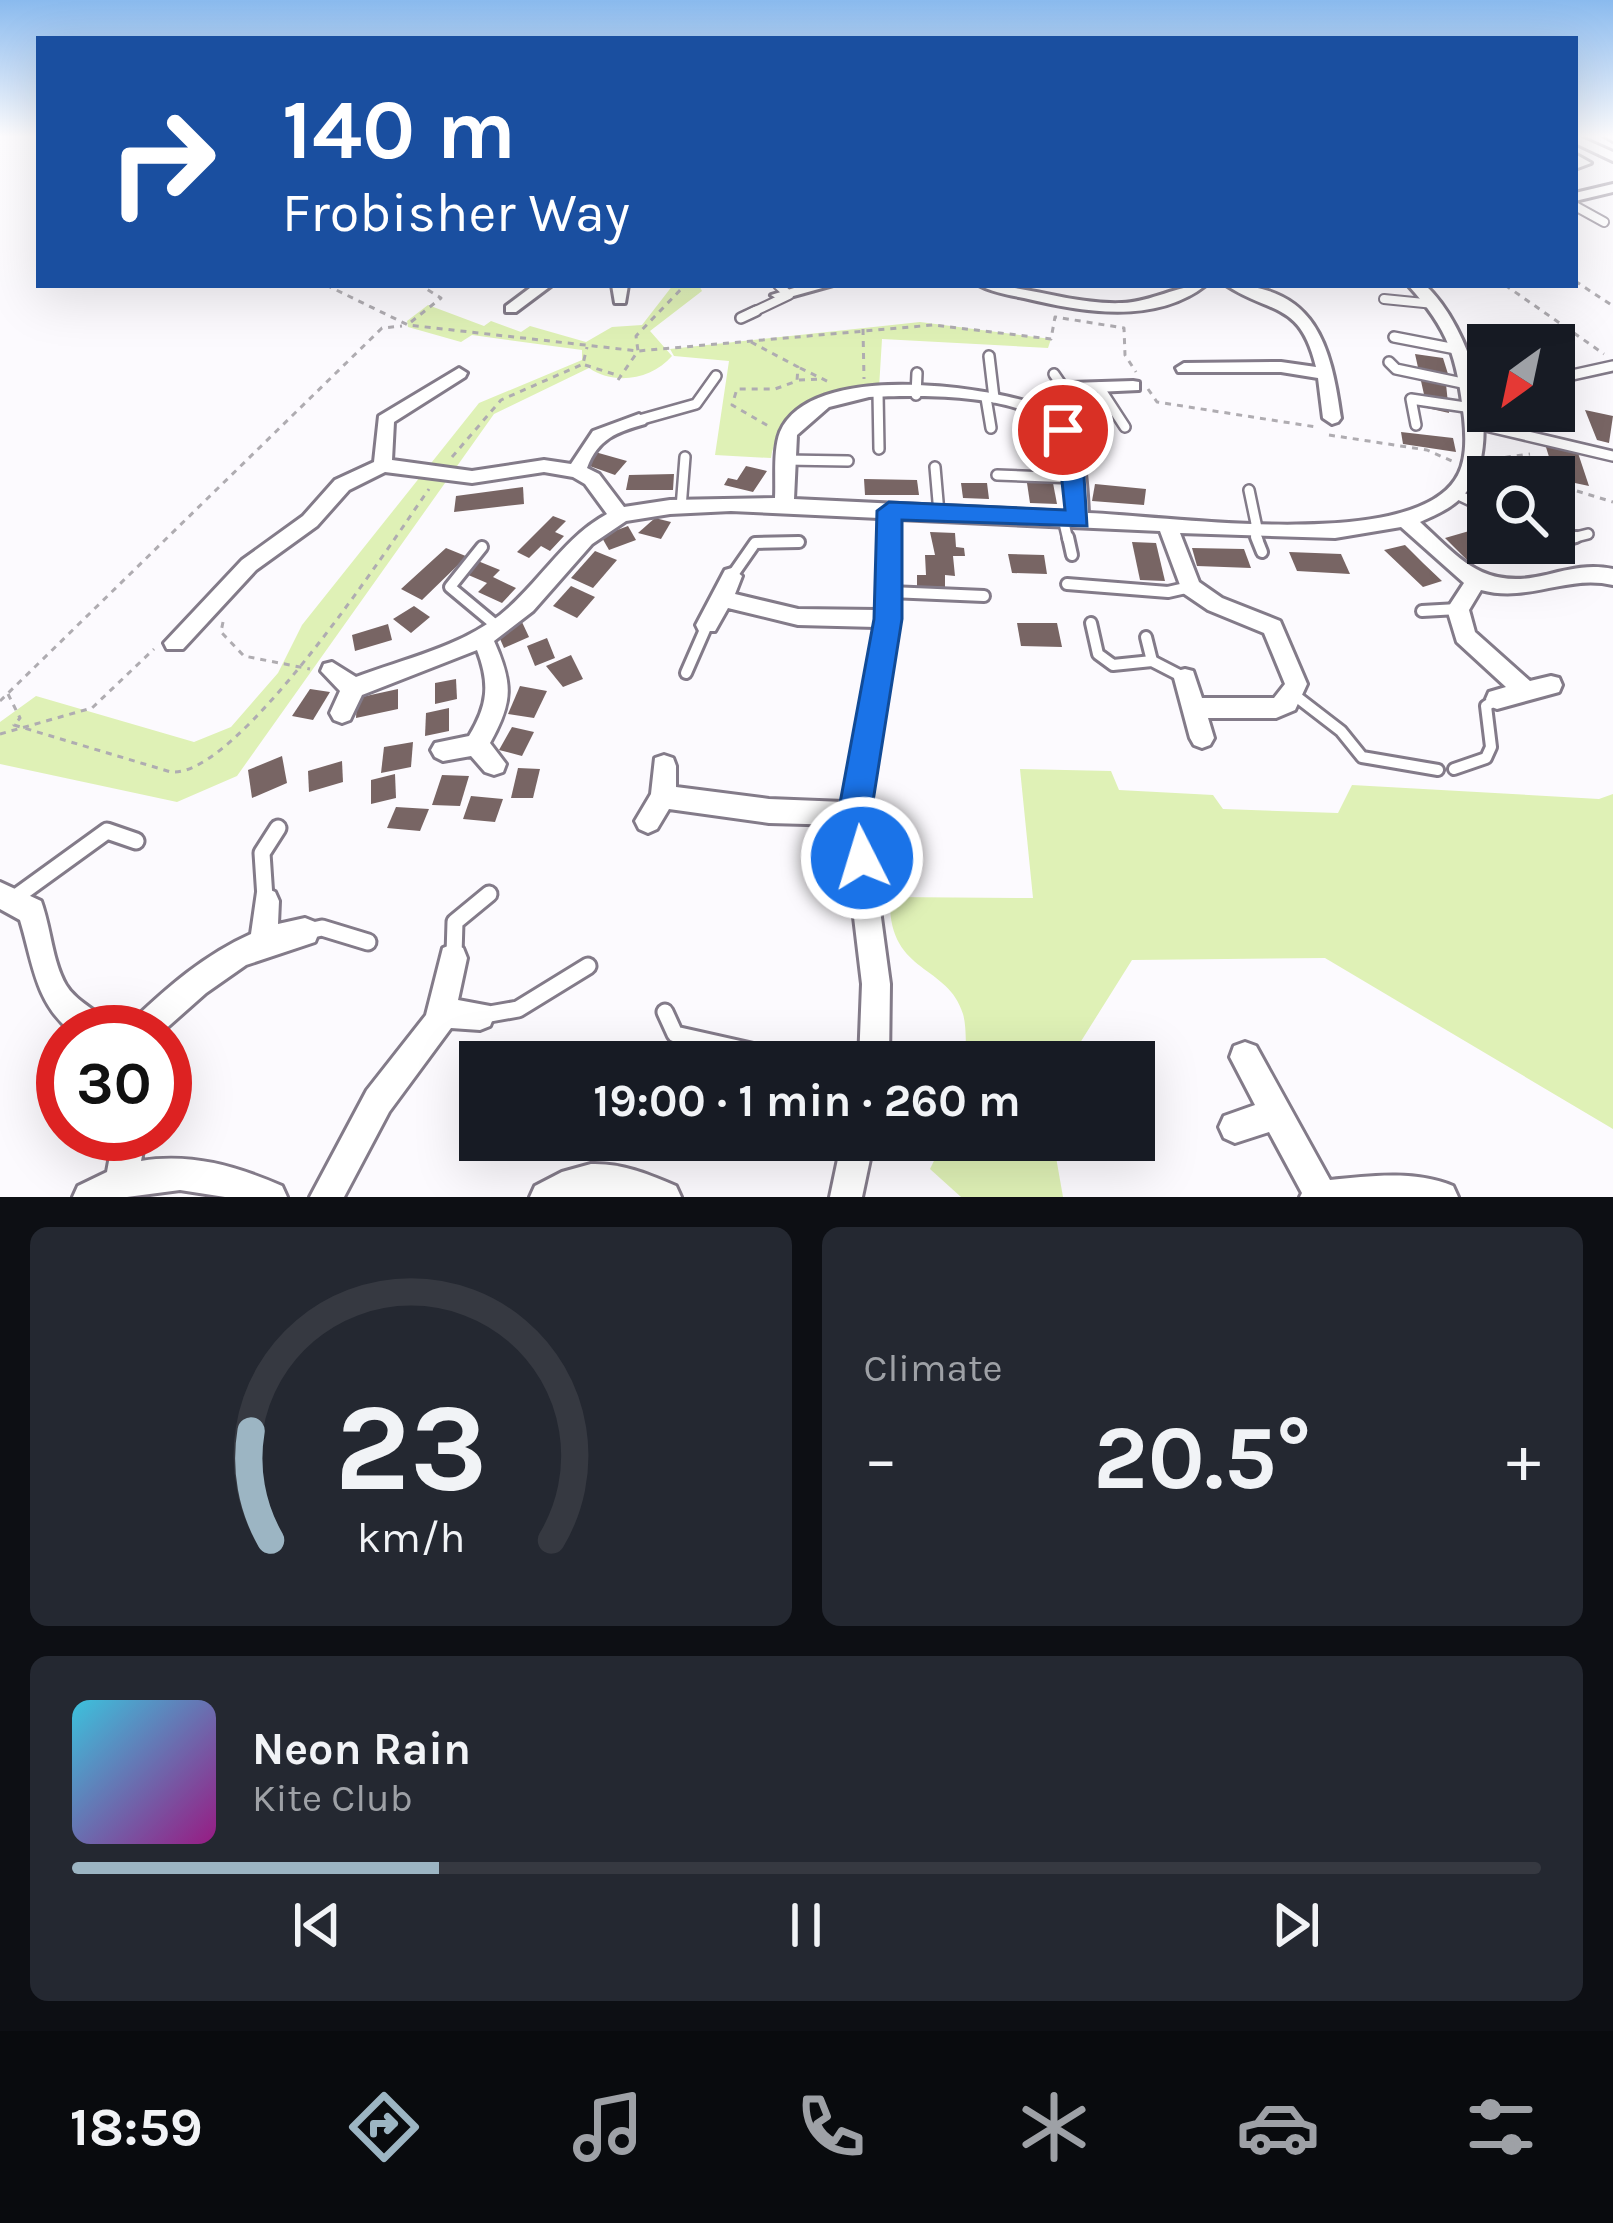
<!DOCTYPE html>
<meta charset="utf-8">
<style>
body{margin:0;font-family:Karla,sans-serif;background:#242831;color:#f1f3f6;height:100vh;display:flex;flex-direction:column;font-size:45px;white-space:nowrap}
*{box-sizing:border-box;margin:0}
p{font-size:39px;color:#9ea1a6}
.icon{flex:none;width:66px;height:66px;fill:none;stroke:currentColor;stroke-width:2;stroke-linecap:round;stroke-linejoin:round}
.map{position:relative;height:1197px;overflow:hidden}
.side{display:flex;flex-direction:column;gap:30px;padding:30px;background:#0d0f14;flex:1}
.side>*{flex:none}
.guide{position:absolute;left:36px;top:36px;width:1542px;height:252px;border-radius:0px;box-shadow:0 12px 48px #0002;background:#1a4fa0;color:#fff;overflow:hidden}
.needle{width:78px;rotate:213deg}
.tools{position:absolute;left:1467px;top:324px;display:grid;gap:24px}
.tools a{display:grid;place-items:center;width:108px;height:108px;border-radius:0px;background:#171b24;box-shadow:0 12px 48px #0002;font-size:60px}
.speed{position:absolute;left:36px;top:1005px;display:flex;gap:24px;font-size:60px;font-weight:700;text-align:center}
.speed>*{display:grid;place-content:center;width:156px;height:156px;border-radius:50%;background:#171b24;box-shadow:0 12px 48px #0002;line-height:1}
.speed .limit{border:18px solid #d22;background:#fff;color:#111}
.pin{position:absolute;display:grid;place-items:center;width:102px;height:102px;color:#fff;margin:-51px;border:6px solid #fff;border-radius:50%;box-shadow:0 3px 12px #0007}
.me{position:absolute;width:132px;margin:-66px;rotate:355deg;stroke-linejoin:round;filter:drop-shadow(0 0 9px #0008)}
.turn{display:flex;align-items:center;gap:42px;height:252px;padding:0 48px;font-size:54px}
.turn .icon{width:156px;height:156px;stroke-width:2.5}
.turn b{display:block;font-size:84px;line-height:102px}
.big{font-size:90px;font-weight:700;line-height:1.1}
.side .card{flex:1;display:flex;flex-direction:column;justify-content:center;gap:18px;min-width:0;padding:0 42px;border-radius:18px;background:#242831}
.side .dial{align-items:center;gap:0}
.dial svg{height:312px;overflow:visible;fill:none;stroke:#363941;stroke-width:7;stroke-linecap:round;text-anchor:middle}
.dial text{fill:#f1f3f6;stroke:none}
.song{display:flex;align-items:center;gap:36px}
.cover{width:144px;height:144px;border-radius:18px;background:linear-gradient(135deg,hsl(190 70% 55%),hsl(310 70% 35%))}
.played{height:12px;border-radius:6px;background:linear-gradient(90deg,#9cb5c3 25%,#363941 25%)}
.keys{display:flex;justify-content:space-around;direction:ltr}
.heat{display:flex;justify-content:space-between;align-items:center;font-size:66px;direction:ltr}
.side .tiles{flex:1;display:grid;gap:30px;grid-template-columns:1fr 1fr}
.card:last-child{grid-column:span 2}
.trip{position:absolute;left:459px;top:1041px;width:696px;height:120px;border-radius:0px;background:#171b24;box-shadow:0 12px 48px #0002;font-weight:700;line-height:120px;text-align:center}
.tab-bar{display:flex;height:192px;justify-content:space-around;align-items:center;background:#090b0e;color:#9ea1a6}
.tab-bar .icon{width:84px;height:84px}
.tab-bar .active{color:#9cb5c3}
.tab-bar b{font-size:54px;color:#f1f3f6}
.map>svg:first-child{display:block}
.green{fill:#dff1b6}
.building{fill:#786564}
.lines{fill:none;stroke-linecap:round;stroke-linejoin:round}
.service-far3-casing{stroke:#837b89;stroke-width:12}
.service-far2-casing{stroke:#837b89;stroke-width:14}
.service-far1-casing{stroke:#837b89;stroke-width:16}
.service-casing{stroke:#837b89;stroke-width:21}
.minor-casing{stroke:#837b89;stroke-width:6}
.path{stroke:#afacb1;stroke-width:3;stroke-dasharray:6 6;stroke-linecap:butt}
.service-far3{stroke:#fff;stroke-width:8}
.service-far2{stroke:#fff;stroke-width:9}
.service-far1{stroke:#fff;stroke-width:10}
.service{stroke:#fff;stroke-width:15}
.minor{fill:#fff;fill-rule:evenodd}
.route{fill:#1a73e8;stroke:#114b97;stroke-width:3}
</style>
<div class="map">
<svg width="1613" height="1197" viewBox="0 0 1613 1197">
<rect width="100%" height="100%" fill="#fcfafe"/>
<g class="green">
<path d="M 673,285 L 699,285 L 702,291 L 650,331 L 672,356 C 652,379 615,386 589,368 L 494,414 L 237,776 L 177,802 L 0,764 L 0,722 L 36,696 L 194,742 L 231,727 L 278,673 L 302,625 L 479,403 L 582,360 L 582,350 L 472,335 L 461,342 L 408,327 L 407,321 L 428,305 L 484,326 L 491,321 L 521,332 L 530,326 L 586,342 L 612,327 L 642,325 Z"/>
<path d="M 920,322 L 1051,339 L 1048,348 L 882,339 L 879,388 C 827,389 781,403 771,458 L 715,455 L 729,361 L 674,356 L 670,349 Z"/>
<path d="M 1020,769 L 1111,771 L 1119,790 L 1213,795 L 1223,809 L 1338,813 L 1352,785 L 1599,799 L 1613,794 L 1613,1129 L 1325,958 L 1132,960 L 1068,1062 L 967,1062 C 965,1047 967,1028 963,1014 C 948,963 887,975 890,897 L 1033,898 Z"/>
<path d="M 944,1140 L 1053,1140 L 1063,1197 L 961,1197 L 930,1169 Z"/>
</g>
<g class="building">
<path d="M 1415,354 L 1443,358 L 1448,374 L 1437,373 L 1446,384 L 1449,413 L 1427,408 Z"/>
<path d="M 1585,410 L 1613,416 L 1609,443 L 1597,440 Z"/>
<path d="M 1401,432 L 1453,438 L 1456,452 L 1403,444 Z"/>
<path d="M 1545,444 L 1577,450 L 1589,486 L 1556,479 Z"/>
<path d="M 595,452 L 627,461 L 615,475 L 584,464 Z"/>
<path d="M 746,466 L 767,471 L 753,492 L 724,485 L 728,478 L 737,480 Z"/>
<path d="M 674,474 L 673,490 L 626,490 L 629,475 Z"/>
<path d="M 864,479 L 917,480 L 919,495 L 865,495 Z"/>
<path d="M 961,483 L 987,483 L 989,499 L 963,498 Z"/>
<path d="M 1027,483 L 1053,483 L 1057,504 L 1030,503 Z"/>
<path d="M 1095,484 L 1146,489 L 1144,505 L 1092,501 Z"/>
<path d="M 523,487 L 524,504 L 454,512 L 456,496 Z"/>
<path d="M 1554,501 L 1574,510 L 1558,538 L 1554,536 Z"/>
<path d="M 553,516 L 566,521 L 555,532 L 564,536 L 550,551 L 541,546 L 529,558 L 517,552 Z"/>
<path d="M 655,518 L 671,522 L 661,539 L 638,533 Z"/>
<path d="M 628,526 L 636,540 L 609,550 L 601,536 Z"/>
<path d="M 1483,527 L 1488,543 L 1500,543 L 1506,556 L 1468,561 L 1445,538 Z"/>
<path d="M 930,532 L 955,533 L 956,547 L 964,548 L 965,556 L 953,556 L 955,576 L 945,575 L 945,587 L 917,586 L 917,575 L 926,575 L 925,555 L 935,555 Z"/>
<path d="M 1132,542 L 1156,543 L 1165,581 L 1140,580 Z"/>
<path d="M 1405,545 L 1423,563 L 1442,581 L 1423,587 L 1384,550 Z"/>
<path d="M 446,548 L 500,570 L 493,577 L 516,588 L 502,603 L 478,592 L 487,583 L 466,574 L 470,569 L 459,564 L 422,600 L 401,589 Z"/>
<path d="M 1192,548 L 1244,549 L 1251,568 L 1197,566 Z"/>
<path d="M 595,551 L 617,560 L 593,588 L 571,578 Z"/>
<path d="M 1289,552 L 1341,554 L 1350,574 L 1297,571 Z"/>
<path d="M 1008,554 L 1044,555 L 1047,574 L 1012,573 Z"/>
<path d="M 571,586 L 595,597 L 577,618 L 553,606 Z"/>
<path d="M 414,606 L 430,617 L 411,633 L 393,619 Z"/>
<path d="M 522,622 L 529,637 L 504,648 L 497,632 Z"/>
<path d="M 1017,623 L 1057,623 L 1062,647 L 1021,646 Z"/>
<path d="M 388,624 L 392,640 L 355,651 L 352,635 Z"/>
<path d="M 547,638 L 555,658 L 535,666 L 527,646 Z"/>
<path d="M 571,655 L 583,679 L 563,687 L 546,666 Z"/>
<path d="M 456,679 L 457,699 L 435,704 L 435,683 Z"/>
<path d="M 520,686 L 547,691 L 534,718 L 508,714 Z"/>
<path d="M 310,689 L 330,692 L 313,720 L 292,716 Z"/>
<path d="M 398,689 L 398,709 L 356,718 L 357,698 Z"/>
<path d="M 449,708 L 449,731 L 425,736 L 426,713 Z"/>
<path d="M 512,727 L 534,732 L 522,756 L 499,750 Z"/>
<path d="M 413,742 L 411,767 L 381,773 L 384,747 Z"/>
<path d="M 282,756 L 287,783 L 252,798 L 248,770 Z"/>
<path d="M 342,761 L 343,782 L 309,792 L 308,771 Z"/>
<path d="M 518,768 L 540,769 L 533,798 L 511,798 Z"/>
<path d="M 395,774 L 396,798 L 371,804 L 371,780 Z"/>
<path d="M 442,775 L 469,776 L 460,806 L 432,805 Z"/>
<path d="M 471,796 L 503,799 L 495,822 L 463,819 Z"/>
<path d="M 396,807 L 429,809 L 420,831 L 387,828 Z"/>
</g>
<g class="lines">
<defs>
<g id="service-far3">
<path d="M 1575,206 L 1604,222"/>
<path d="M 1384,299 L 1434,304"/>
<path d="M 749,314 L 789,295 L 778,285"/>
</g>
<g id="service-far2">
<path d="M 741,318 L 756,311"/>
<path d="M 1394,337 L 1461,350"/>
<path d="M 989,356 L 994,398"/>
<path d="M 1389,362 L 1396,369 L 1467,384"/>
<path d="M 1054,374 L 1065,390"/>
<path d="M 1465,376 L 1488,381"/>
<path d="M 1554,379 L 1613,366"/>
<path d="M 1099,387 L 1125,427"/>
<path d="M 878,393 L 879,449"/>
<path d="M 916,395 L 917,373"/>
<path d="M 986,398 L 991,428"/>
<path d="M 639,420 L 696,404 L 716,376"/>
<path d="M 1473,423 L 1613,456"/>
<path d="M 1416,425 L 1411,399 L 1472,408"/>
<path d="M 785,460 L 848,461"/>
<path d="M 935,467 L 939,513"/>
<path d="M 997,475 L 1074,478"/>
<path d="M 1249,490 L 1257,528"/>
<path d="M 1454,493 L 1488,509"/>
<path d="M 681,508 L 685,457"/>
<path d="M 1063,519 L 1068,540"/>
<path d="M 1253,528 L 1258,540"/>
<path d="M 1564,540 L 1588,534"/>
</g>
<g id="service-far1">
<path d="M 1068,537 L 1072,555"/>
<path d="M 1256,537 L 1262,552"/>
<path d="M 1554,543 L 1576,537"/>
<path d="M 482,547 L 450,587 L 498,627"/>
<path d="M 732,576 L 755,543 L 799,542"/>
<path d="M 1067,584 L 1168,592 L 1190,587"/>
<path d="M 890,592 L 984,596"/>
<path d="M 1422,611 L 1458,609"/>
<path d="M 1091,623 L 1098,654 L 1113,665 L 1152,661 L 1185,678"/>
<path d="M 1146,637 L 1152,661"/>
<path d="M 686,673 L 707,625"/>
<path d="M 1293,694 L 1341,731 L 1362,757 L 1438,770"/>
<path d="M 1454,769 L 1486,758 L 1491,747 L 1486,706 L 1497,699"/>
</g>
<g id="service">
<path d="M 265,898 L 262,853 L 278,828"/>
<path d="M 13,899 L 107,831 L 136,841"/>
<path d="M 308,931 L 322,928 L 368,942"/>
<path d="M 454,955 L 455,922 L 489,894"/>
<path d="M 665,1012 L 675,1034 L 800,1062"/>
<path d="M 484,1015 L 518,1009 L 588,966"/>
</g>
<g id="minor">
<path d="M 1575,135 L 1613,152 L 1613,161 L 1575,143 Z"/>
<path d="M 1603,135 L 1613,135 L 1613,141 Z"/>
<path d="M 1575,154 L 1591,163 L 1575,169 Z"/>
<path d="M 1613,184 L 1613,192 L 1575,201 L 1575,193 Z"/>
<path d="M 534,285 L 552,285 L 516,312 L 506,312 L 506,306 Z"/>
<path d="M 612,285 L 628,285 L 625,303 L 615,303 Z"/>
<path d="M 804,285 L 833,285 L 779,300 L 771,295 Z"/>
<path d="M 979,285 C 1028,285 1073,305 1122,303 C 1152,302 1177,285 1206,285 C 1155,325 1082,312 1024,298 C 1009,295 992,292 979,285 Z"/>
<path d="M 1226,285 C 1315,285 1331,345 1341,418 L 1338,422 L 1332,424 L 1323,418 L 1318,378 L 1281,372 L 1178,372 L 1176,368 L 1184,363 L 1281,362 L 1316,367 C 1300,301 1272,315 1226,285 Z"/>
<path d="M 1408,285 L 1425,285 C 1470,326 1506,438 1467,491 C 1455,507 1437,514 1420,522 C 1462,561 1484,590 1546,575 C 1570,569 1589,564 1613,569 L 1613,585 C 1567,574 1529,603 1481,590 L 1469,610 L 1475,632 L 1530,681 L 1551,676 L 1559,678 L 1562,685 L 1559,692 L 1497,709 L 1489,706 L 1486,699 L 1489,692 L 1506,687 L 1457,642 L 1447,609 L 1464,583 L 1401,527 L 1335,538 L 1180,533 L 1199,582 L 1222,598 L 1280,621 L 1307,684 L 1295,710 L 1276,718 L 1208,718 L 1214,738 L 1210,745 L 1202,748 L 1194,745 L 1190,738 L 1174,678 L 1177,671 L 1185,669 L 1193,671 L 1202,698 L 1274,698 L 1285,684 L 1264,633 L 1208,610 L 1183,593 L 1160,531 L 899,519 L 899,619 L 867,814 L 890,984 L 889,1062 L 859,1062 L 862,984 L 843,825 L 769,823 L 669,809 L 657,829 L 648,833 L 639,829 L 635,821 L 651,794 L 655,758 L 664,755 L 673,758 L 676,766 L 676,787 L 769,799 L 844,802 L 876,627 L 798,625 L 728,608 L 715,631 L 699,631 L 696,625 L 725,570 L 732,568 L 742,576 L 735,594 L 798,609 L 877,610 L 879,518 L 731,511 L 670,514 L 626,521 L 592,544 L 533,611 L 494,641 C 513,684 513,702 490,743 L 506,764 L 503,772 L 494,775 L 485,772 L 471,756 L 443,761 L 435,757 L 431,750 L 435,743 L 469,736 C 488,705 490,684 477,650 L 362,695 L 350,720 L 342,723 L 334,720 L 330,713 L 340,691 L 321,671 L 324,664 L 332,662 L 356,677 C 404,659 459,647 500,615 C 539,584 563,538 607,514 L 585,484 L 573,477 L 544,472 L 472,483 L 385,472 L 349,490 L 317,526 L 256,570 L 183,649 L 167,649 L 164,643 L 242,560 L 303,516 L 335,480 L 374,462 L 379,416 L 459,368 L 467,373 L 465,377 L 394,422 L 392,460 L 472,471 L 544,460 L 571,464 L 593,431 L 639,414 L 648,420 L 645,424 C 616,432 598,439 587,468 L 599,474 L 624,507 L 670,500 L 775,498 C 776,479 773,450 780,432 C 810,362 981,385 1038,405 L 1070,383 L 1133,381 L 1139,382 L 1139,390 L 1074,393 L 1052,411 C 1086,433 1086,476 1088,513 C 1166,516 1407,552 1455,480 C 1467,463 1466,438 1464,418 C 1457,357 1449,330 1408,285 ZM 869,397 C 914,395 1021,392 1052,429 C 1070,450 1068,487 1068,512 L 794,499 L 797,435 L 829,407 Z"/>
<path d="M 0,882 L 41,901 C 51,928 52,961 66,985 C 78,1005 105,1012 114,1032 L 72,1032 C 35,1003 33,962 20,920 L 0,909 Z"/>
<path d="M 266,888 L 275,892 L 279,901 L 278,924 L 305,918 L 315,922 L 319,932 L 315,942 L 246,965 L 206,993 L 162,1032 L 126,1032 L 131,1022 C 168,987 204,955 251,934 L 257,892 Z"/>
<path d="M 453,944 L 463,948 L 467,958 L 458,1000 L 490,1006 L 494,1016 L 490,1026 L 480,1030 L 451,1028 L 389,1112 L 344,1197 L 310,1197 L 367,1090 L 426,1015 L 443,948 Z"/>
<path d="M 1245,1042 L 1256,1046 L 1330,1180 C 1369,1176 1416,1170 1453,1186 L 1458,1197 L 1300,1197 L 1302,1193 L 1269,1132 L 1235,1143 L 1224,1138 L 1219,1127 L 1224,1116 L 1255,1105 L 1230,1057 L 1234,1046 Z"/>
<path d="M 114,1134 L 146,1134 L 141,1161 C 191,1153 236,1166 282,1186 L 287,1197 L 225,1197 L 180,1190 L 127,1197 L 73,1197 L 78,1186 L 107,1172 Z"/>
<path d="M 842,1140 L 874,1140 L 862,1197 L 830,1197 Z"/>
<path d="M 591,1164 C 622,1163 648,1174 676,1186 L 681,1197 L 530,1197 L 535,1186 L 562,1172 Z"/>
</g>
</defs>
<use href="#service-far3" class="service-far3-casing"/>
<use href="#service-far2" class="service-far2-casing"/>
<use href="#service-far1" class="service-far1-casing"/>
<use href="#service" class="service-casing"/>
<use href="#minor" class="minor-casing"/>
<g class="path">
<path d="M 1575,281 L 1613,306"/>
<path d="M 326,285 L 408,325 L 638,351 L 933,325 L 1051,339 L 1055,317 L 1124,328 L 1125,355 L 1136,372"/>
<path d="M 1505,285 L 1604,354"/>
<path d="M 411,322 L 441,298 L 420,285"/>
<path d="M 863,329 L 864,379"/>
<path d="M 751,342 L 798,367 L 797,381 L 775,389 L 737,389 L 732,405 L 770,427"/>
<path d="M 585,365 L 620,376"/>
<path d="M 800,368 L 829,382"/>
<path d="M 618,380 L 638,351 L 636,336 L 685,285"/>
<path d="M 799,380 L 820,379"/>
<path d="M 1148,389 L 1157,402 L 1316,427"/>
<path d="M 1549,427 L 1573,403"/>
<path d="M 1329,435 L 1427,450 L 1454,462"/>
<path d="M 452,457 L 501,400 L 583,364 L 587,347"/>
<path d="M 1493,459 L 1530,454"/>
<path d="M 1489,477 L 1491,471 L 1522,477"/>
<path d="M 1554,484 L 1613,502"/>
<path d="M 223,622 L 221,632 L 244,656 L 310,669"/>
<path d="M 8,694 L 20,718 L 14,725 L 171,772 C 238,778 389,546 429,489"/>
<path d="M 0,701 L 382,328 L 402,326"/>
<path d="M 0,734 L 92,708 L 154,649"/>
</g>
<use href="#service-far3" class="service-far3"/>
<use href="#service-far2" class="service-far2"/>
<use href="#service-far1" class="service-far1"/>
<use href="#service" class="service"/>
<use href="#minor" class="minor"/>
</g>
<linearGradient id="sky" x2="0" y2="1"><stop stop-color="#8abaee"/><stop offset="0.45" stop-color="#fefdff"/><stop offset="1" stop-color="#fefdff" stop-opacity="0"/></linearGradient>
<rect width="1613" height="303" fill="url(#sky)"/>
<path class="route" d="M 1063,423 L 1071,425 L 1082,443 L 1087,526 L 902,520 L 902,619 L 871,814 L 878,858 L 874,869 L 862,874 L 850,869 L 838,814 L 874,619 L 877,511 L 889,502 L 1065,510 L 1058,443 L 1052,430 Z"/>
</svg>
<div class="tools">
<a><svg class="needle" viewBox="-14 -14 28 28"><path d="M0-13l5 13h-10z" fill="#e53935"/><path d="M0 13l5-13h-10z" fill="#9ea1a6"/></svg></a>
<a><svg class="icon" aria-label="search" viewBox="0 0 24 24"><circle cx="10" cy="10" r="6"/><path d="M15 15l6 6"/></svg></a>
</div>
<div class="speed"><div class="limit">30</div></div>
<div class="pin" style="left:1063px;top:430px;background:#d93025"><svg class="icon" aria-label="arrive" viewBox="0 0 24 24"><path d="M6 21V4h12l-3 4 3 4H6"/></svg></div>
<svg class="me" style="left:862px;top:858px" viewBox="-20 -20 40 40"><circle r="17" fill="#1a73e8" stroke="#fff" stroke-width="3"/><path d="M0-11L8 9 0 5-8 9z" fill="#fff"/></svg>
<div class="trip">19:00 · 1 min · 260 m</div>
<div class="guide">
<div class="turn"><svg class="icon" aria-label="right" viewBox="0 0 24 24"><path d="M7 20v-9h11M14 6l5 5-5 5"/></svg><div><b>140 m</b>Frobisher Way</div></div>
</div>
</div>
<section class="side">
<div class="tiles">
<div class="card dial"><svg viewBox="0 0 100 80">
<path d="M14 69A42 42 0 1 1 86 69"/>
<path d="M14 69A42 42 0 0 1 9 41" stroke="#9cb5c3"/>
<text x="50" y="56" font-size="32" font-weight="700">23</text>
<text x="50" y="72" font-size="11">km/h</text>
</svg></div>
<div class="card"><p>Climate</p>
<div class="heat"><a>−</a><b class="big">20.5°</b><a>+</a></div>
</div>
<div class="card">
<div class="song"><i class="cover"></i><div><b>Neon Rain</b><p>Kite Club</p></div></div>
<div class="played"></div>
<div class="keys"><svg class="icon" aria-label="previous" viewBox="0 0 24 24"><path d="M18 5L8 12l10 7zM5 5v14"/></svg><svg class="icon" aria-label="pause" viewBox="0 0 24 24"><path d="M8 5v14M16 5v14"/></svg><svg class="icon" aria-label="next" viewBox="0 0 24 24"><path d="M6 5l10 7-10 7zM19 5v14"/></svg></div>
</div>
</div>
</section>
<nav class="tab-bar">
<b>18:59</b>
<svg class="icon active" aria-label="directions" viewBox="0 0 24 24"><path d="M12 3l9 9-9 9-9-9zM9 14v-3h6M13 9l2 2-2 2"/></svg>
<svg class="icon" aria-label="music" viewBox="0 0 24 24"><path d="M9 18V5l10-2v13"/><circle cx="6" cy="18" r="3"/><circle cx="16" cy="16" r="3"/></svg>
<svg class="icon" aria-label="phone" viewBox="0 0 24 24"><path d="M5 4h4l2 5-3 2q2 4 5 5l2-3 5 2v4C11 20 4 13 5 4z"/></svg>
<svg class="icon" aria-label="climate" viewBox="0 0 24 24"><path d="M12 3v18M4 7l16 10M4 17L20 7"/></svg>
<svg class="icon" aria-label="car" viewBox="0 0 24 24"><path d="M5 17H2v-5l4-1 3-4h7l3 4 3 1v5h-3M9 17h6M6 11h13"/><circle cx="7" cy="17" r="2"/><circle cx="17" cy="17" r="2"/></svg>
<svg class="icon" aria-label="filters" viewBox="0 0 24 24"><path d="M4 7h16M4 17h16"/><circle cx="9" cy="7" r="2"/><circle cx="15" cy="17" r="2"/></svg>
</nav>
